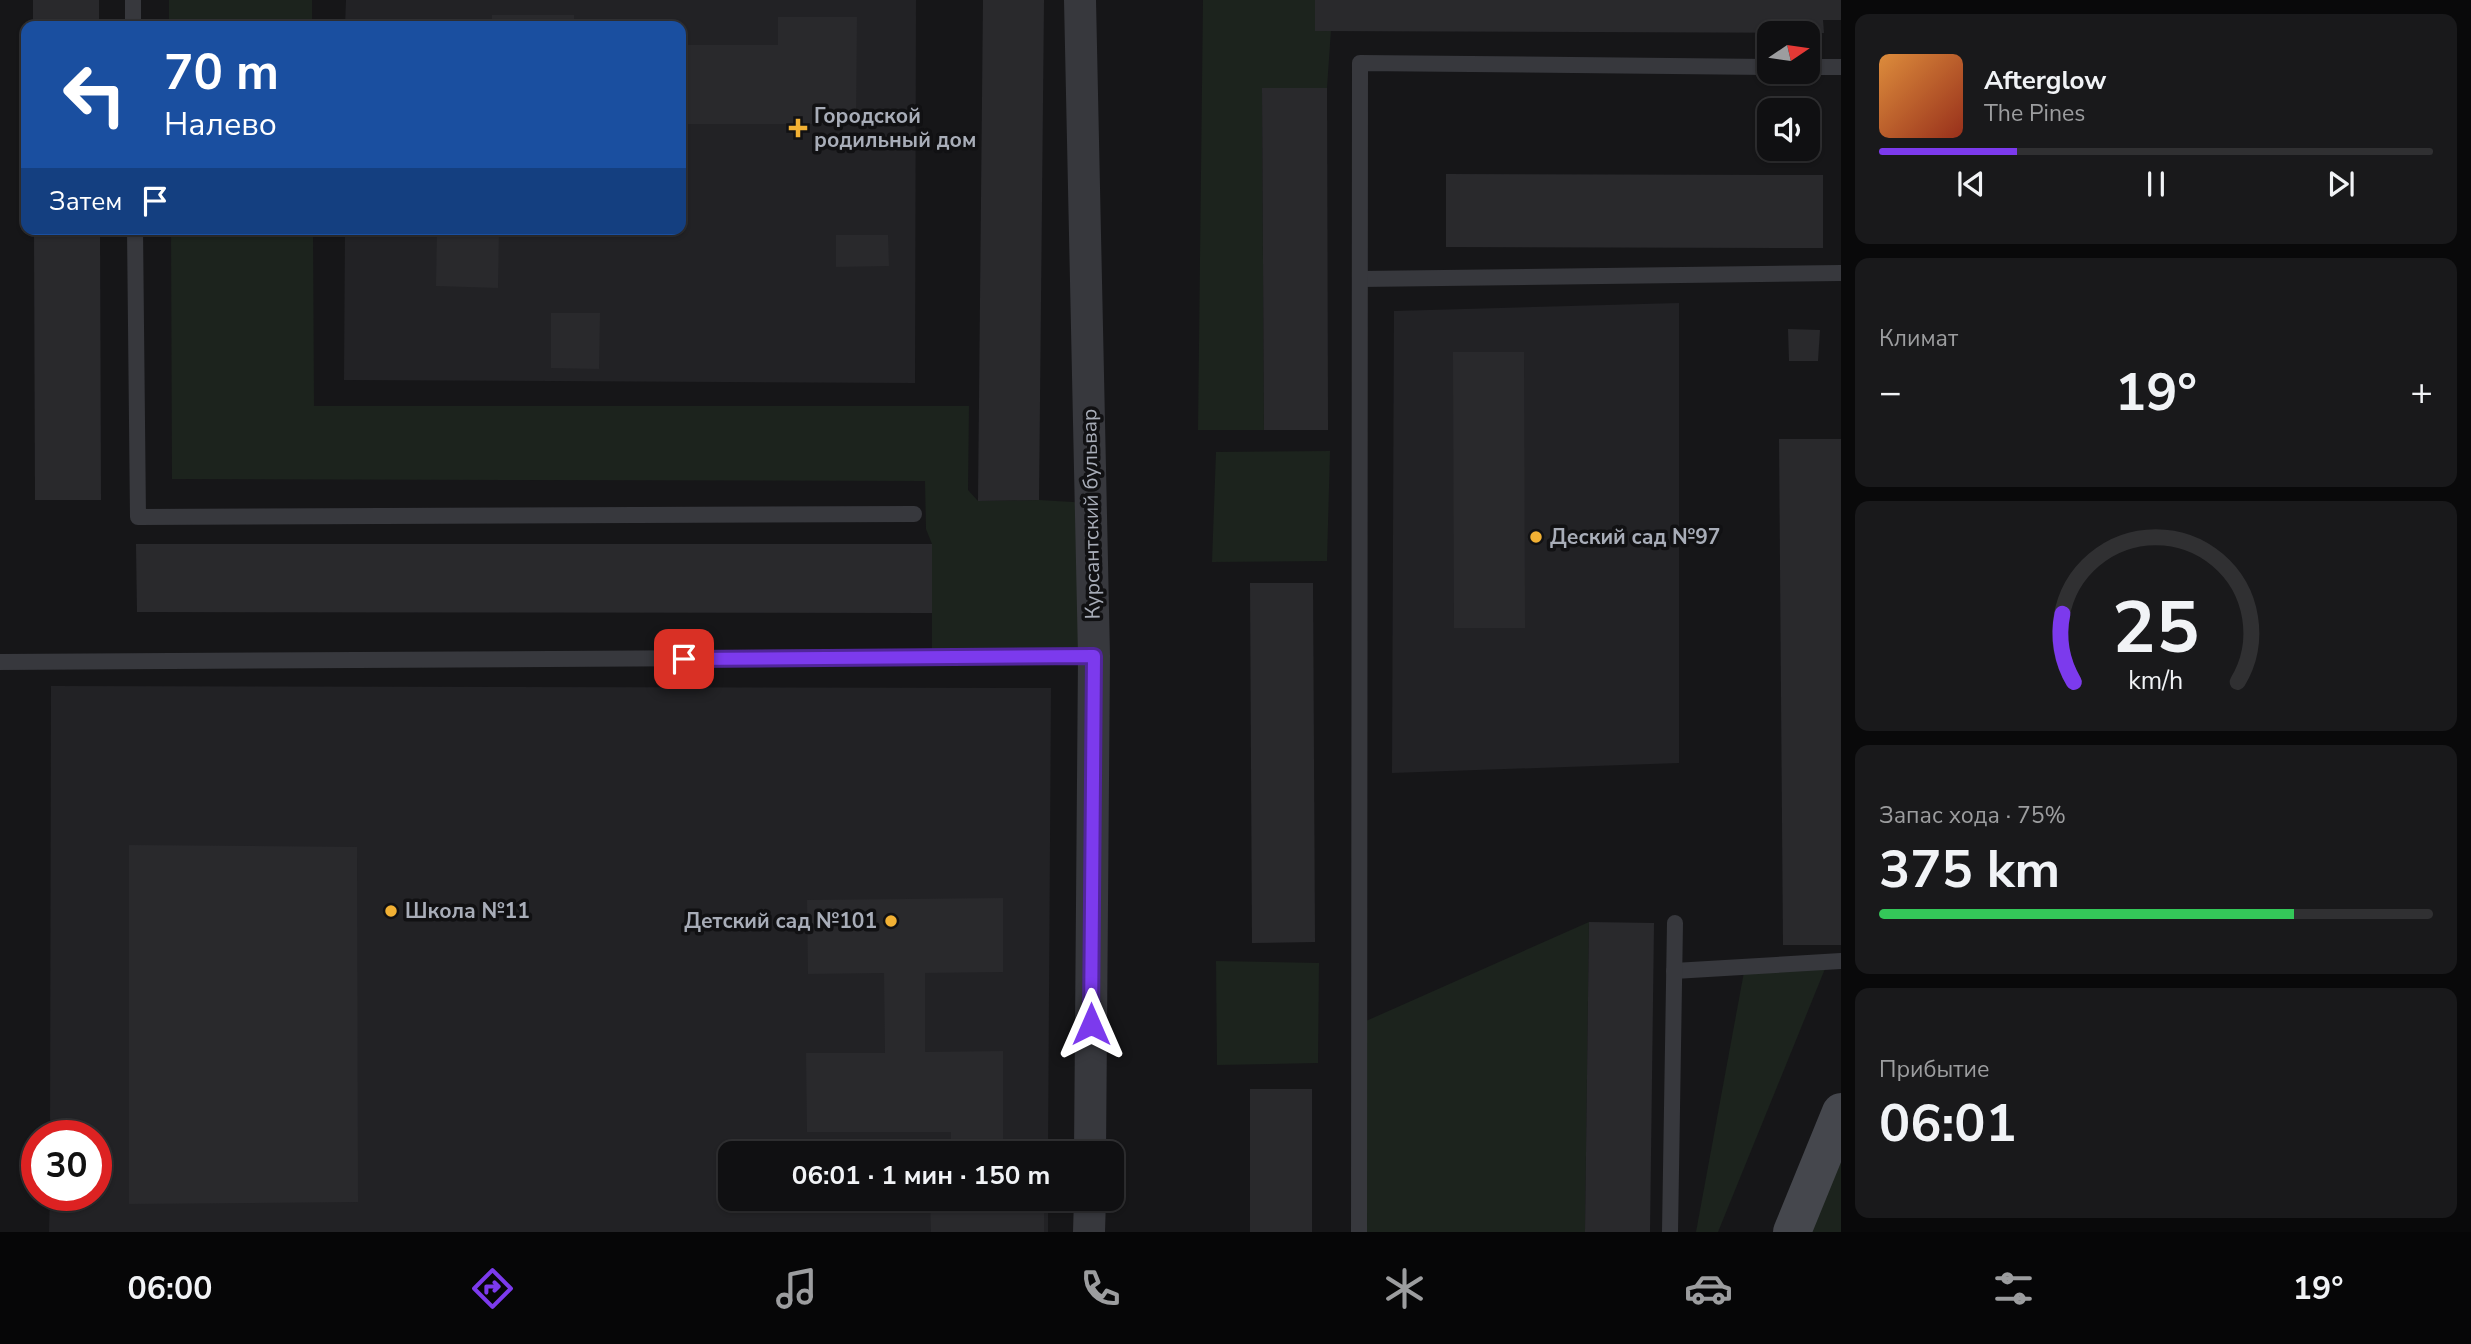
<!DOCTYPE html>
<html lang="ru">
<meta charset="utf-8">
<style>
body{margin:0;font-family:"Nunito Sans",sans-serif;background:#19191b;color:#f1f3f6;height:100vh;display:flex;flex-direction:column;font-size:26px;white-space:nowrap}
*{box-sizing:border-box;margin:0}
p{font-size:23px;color:#9c9d9f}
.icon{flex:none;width:38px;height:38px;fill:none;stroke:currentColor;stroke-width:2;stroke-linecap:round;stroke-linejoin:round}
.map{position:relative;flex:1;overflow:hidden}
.panel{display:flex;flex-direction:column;gap:14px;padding:14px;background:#09090a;width:630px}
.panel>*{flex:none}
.banner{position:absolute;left:21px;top:21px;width:665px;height:214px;border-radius:14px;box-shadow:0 2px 5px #0004,0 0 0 2px #303032;background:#1a4fa0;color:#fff;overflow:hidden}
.needle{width:46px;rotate:77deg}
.tools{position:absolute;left:1757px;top:21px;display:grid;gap:14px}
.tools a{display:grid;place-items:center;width:63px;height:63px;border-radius:14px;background:#101012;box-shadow:0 2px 5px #0004,0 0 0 2px #303032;font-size:35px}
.speed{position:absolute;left:21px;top:1120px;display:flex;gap:14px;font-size:35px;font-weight:700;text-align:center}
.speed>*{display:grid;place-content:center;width:91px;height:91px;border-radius:50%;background:#101012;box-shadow:0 2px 5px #0004,0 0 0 2px #303032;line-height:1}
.speed .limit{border:10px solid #d22;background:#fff;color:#111}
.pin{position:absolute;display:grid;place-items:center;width:60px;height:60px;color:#fff;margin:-30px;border-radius:14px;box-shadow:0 4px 10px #0006}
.me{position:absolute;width:77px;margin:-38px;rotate:0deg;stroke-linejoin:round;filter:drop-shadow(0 0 5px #0008)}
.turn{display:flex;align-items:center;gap:24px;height:147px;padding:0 28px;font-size:32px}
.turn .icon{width:91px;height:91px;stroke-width:2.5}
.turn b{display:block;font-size:49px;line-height:60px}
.then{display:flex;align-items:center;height:66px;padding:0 28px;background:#0003;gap:14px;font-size:26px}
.big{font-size:52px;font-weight:700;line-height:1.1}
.panel .tile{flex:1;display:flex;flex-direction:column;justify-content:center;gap:10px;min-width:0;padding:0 24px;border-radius:14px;background:#19191b}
.panel .dial{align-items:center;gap:0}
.dial svg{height:182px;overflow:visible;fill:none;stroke:#303032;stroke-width:7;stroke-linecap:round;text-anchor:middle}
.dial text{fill:#f1f3f6;stroke:none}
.song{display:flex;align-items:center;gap:21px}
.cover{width:84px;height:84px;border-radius:10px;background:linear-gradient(135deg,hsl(30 70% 55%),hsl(10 70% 35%))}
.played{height:7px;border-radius:4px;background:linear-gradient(90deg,#7c3aed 25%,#303032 25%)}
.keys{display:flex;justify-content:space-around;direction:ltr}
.heat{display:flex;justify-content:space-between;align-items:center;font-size:38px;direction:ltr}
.charge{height:10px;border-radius:5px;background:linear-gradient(90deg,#34c759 75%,#303032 0)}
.trip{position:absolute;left:718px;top:1141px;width:406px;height:70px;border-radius:14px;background:#101012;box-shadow:0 2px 5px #0004,0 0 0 2px #303032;font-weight:700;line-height:70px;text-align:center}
.dock{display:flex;height:112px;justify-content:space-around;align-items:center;background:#060607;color:#9c9d9f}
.dock .icon{width:49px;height:49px}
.dock .active{color:#7c3aed}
.dock b{font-size:32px;color:#f1f3f6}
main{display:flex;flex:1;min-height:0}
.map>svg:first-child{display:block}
.built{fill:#222225}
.green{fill:#1c231d}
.building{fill:#29292c}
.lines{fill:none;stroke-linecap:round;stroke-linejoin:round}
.lane{stroke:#37383d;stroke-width:16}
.street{stroke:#37383d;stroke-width:32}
.secondary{stroke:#45474d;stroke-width:38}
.route-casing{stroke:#51269a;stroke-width:18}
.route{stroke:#7c3aed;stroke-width:12}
.poi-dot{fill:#f2b134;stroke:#111113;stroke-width:2.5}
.labels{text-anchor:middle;stroke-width:7;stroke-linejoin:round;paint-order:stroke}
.poi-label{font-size:21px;font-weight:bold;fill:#a8adb8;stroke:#111113;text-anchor:start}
.street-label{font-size:21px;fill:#a8adb8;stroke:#111113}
</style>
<main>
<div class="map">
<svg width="1841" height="1232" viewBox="0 0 1841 1232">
<rect width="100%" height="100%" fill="#161618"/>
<g class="built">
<path d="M 346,0 L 916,0 L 915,383 L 344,380 L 345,229 L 681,229 L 681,26 L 345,26 Z"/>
<path d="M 1679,303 L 1679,763 L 1392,773 L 1394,311 Z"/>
<path d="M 51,686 L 1051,688 L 1048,1153 L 730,1153 L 730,1199 L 1048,1199 L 1048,1232 L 49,1232 L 50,1195 L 96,1195 L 96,1136 L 50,1136 Z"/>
</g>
<g class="green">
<rect x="169" y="0" width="143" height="26"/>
<path d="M 1203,0 L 1315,0 L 1315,30 L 1331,30 L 1327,88 L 1262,89 L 1264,430 L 1198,430 Z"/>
<path d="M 171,229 L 313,229 L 314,406 L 969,406 L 968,490 L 978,501 L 1039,500 L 1090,503 L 1088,650 L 932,651 L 932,544 L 926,529 L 925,481 L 172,479 Z"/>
<path d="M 1330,451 L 1327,561 L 1212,562 L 1216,452 Z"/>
<path d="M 1589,922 L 1585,1232 L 1365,1232 L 1366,1021 Z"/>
<path d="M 1829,959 L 1718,1232 L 1696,1232 L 1746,961 Z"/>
<path d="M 1216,961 L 1319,963 L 1318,1063 L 1217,1065 Z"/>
<path d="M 1841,1145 L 1841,1232 L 1805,1232 Z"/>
</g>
<g class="building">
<rect x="33" y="0" width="66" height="26"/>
<path d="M 983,0 L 1044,0 L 1039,500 L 978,501 Z"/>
<path d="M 1315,0 L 1841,0 L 1841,20 L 1823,20 L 1824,33 L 1315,31 Z"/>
<rect x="492" y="15" width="82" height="11"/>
<path d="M 778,17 L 857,17 L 856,124 L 681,124 L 681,45 L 778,45 Z"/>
<path d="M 1262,88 L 1327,88 L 1328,430 L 1264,430 Z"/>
<path d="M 1446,174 L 1823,175 L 1823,248 L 1446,247 Z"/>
<path d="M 34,229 L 100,229 L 101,500 L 35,500 Z"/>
<path d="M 437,229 L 499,229 L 498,288 L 436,286 Z"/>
<path d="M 836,235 L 888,235 L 889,266 L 836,267 Z"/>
<path d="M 551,313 L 600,313 L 599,369 L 551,368 Z"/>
<path d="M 1788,329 L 1820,330 L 1818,361 L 1789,361 Z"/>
<path d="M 1453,352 L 1524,352 L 1525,628 L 1454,628 Z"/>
<path d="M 1779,439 L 1841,439 L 1841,945 L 1783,945 Z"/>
<path d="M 136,544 L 932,544 L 932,613 L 137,612 Z"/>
<path d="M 1250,583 L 1313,583 L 1315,942 L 1252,943 Z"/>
<path d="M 129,845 L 357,847 L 358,1202 L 129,1204 Z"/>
<path d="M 1003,898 L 1003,972 L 925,973 L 925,1052 L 1003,1051 L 1003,1153 L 951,1153 L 951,1132 L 807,1132 L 806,1053 L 885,1053 L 884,973 L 808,974 L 807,900 Z"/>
<path d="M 1589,922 L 1654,923 L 1650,1232 L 1585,1232 Z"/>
<rect x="1250" y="1089" width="62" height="143"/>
<path d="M 951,1199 L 1044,1199 L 1044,1232 L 931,1232 L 930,1200 Z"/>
</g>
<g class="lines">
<g class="lane">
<path d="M 133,0 L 133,26"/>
<path d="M 1808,67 L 1841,67"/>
<path d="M 135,229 L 138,517 L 914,514"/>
<path d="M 1360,279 L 1841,273"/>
<path d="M 0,662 L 1094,656"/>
<path d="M 1674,971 L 1841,961"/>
<path d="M 1359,1232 L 1360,63 L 1769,67"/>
<path d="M 1670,1232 L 1675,923"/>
</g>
<g class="street">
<path d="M 1080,0 L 1094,656 L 1090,1153"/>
<path d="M 1089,1232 L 1090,1199"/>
</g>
<path class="secondary" d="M 1792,1232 L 1841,1112"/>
</g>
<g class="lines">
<defs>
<path id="route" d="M 684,659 L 1094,656 L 1091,1024"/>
</defs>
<use href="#route" class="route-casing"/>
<use href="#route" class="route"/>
</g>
<g class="poi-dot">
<path d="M794.5 117.5h7v7h7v7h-7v7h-7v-7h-7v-7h7z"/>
<circle cx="1536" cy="537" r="7"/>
<circle cx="391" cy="911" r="7"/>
<circle cx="891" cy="921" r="7"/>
</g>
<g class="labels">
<g class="poi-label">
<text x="814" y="123">Городской<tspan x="814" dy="24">родильный дом</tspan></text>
<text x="1550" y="544">Деский сад №97</text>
<text x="405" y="918">Школа №11</text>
<text x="877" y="928" text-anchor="end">Детский сад №101</text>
</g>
<g class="street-label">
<text transform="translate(1091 514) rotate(-91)" y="7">Курсантский бульвар</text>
</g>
</g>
</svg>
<div class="tools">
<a><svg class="needle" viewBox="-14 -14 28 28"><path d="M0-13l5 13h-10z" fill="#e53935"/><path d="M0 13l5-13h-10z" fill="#9c9d9f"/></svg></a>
<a><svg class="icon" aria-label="sound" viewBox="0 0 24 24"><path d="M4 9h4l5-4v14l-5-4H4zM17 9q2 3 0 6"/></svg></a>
</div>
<div class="speed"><div class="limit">30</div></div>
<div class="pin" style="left:684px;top:659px;background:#d93025"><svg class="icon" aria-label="arrive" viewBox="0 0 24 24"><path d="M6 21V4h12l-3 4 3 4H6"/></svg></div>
<svg class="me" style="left:1091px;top:1024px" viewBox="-20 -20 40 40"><path d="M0-17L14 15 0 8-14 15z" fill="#7c3aed" stroke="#fff" stroke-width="4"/></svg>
<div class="trip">06:01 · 1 мин · 150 m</div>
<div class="banner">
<div class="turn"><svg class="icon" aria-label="left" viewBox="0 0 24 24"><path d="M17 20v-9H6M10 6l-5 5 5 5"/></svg><div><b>70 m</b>Налево</div></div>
<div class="then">Затем<svg class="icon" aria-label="arrive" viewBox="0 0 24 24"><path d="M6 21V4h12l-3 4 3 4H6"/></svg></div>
</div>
</div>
<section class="panel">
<div class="tile">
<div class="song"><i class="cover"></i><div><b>Afterglow</b><p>The Pines</p></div></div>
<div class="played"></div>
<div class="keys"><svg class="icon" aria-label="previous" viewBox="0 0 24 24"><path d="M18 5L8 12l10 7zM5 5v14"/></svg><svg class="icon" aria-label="pause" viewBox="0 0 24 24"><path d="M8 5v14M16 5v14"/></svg><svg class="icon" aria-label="next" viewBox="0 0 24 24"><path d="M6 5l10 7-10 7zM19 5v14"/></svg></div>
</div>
<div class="tile"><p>Климат</p>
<div class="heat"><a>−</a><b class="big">19°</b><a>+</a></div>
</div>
<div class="tile dial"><svg viewBox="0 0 100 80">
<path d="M14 69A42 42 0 1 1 86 69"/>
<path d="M14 69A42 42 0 0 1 9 39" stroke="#7c3aed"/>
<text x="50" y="56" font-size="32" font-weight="700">25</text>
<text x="50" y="72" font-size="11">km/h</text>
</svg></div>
<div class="tile"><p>Запас хода · 75%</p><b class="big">375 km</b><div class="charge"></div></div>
<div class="tile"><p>Прибытие</p><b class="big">06:01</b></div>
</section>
</main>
<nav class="dock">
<b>06:00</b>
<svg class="icon active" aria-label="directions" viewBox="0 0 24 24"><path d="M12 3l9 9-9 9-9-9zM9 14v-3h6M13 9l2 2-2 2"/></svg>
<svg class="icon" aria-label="music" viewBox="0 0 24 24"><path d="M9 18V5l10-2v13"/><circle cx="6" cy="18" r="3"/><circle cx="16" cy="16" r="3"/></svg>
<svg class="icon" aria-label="phone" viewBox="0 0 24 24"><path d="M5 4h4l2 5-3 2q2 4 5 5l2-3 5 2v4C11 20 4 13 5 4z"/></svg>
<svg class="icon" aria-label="climate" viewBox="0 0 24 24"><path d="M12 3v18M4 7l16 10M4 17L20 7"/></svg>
<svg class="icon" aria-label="car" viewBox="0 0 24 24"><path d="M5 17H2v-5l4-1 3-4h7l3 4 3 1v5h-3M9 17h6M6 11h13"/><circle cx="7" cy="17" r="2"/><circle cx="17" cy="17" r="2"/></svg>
<svg class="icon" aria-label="filters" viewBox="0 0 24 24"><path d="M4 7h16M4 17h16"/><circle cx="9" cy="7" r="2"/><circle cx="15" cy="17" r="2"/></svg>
<b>19°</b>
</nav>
